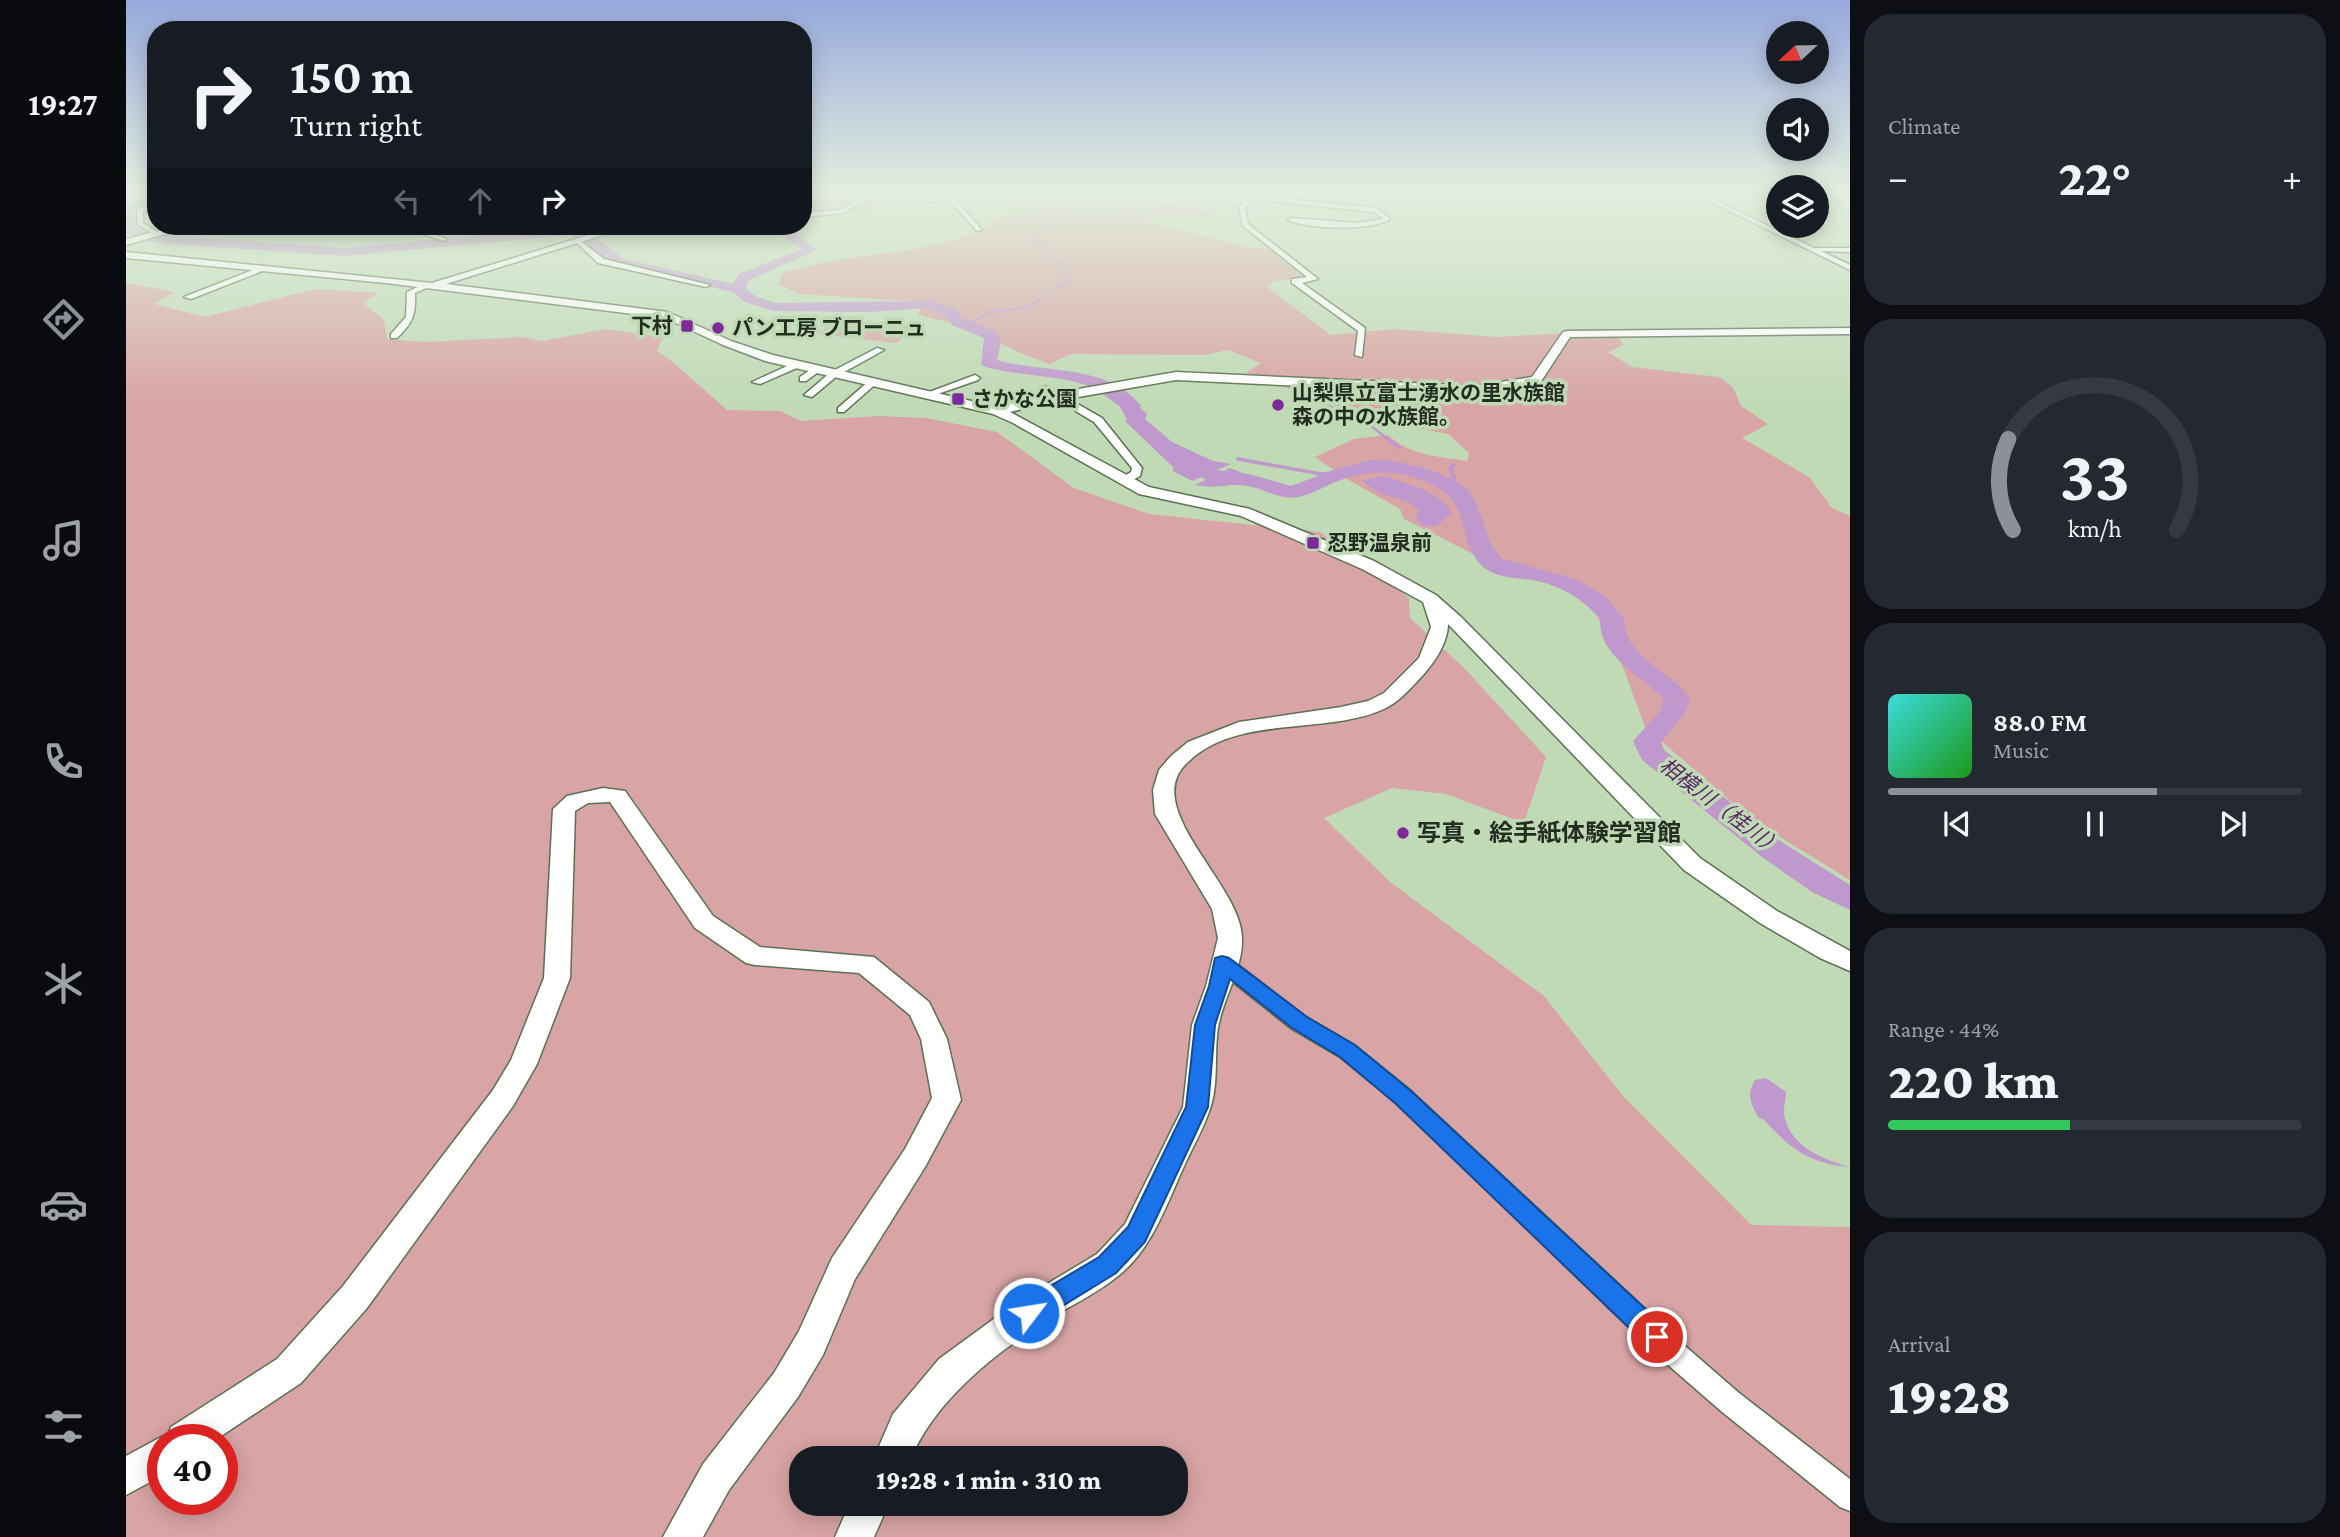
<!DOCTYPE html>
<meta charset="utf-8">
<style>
body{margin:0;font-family:"Crimson Pro","Noto Sans JP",serif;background:#242831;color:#f1f3f6;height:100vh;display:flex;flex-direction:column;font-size:26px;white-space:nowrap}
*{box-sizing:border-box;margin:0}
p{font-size:23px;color:#9ea1a6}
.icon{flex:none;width:38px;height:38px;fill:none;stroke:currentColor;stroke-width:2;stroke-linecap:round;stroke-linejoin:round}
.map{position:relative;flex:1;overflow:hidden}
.sheet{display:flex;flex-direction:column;gap:14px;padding:14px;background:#0d0f14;width:490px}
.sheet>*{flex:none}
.guide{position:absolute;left:21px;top:21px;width:665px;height:214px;border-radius:28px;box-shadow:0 4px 18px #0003;background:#171b24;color:#f1f3f6;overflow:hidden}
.needle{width:46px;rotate:248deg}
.buttons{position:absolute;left:1640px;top:21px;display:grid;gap:14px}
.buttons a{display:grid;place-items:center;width:63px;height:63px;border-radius:50%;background:#171b24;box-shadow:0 4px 18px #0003;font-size:35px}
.speed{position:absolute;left:21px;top:1424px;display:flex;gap:14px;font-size:35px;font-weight:700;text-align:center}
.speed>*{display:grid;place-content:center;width:91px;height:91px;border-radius:50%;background:#171b24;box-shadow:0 4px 18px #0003;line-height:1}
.speed .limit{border:10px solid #d22;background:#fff;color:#111}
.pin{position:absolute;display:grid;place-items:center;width:60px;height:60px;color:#fff;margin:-30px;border:4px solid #fff;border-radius:50%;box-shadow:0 2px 7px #0007}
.me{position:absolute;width:77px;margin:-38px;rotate:59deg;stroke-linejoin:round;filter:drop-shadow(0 0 5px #0008)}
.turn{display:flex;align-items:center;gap:24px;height:147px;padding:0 28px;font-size:32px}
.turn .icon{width:91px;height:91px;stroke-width:2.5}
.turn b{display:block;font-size:49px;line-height:60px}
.lanes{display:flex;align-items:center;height:66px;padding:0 28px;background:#0003;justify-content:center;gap:35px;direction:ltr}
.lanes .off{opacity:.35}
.big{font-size:52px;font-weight:800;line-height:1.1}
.sheet .widget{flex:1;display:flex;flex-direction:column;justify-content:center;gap:10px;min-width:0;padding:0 24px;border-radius:28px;background:#242831}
.sheet .dial{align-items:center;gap:0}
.dial svg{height:182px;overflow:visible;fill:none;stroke:#363941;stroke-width:7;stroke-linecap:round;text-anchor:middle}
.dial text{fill:#f1f3f6;stroke:none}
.song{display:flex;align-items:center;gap:21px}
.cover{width:84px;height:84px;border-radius:10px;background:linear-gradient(135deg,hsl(180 70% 55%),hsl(120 70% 35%))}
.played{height:7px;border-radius:4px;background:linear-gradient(90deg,#8c9099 65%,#363941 65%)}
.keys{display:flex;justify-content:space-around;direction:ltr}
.heat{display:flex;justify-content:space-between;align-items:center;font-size:38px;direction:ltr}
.charge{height:10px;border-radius:5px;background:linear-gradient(90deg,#34c759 44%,#363941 0)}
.trip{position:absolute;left:663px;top:1446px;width:399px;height:70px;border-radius:28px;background:#171b24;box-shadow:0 4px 18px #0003;font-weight:800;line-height:70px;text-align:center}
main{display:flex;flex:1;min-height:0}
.tab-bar{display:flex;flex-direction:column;width:126px;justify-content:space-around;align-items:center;background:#090b0e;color:#9ea1a6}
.tab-bar .icon{width:49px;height:49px}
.tab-bar .selected{color:#8c9099}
.tab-bar b{font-size:32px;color:#f1f3f6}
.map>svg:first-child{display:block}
.green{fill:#d8a4a5;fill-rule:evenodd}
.water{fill:#bf98cd}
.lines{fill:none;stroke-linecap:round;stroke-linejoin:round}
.stream-far2{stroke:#bf98cd;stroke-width:2}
.stream-far1{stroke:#bf98cd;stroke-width:2.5}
.stream{stroke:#bf98cd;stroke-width:3.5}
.river{fill:#bf98cd;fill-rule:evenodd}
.street-casing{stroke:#5a7151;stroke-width:3}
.secondary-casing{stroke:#5a7151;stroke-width:3}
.street{fill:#fff;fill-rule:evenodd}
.secondary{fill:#fff;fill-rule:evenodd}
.route{fill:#1a73e8;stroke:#114b97;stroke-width:2}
.poi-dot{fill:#7e2998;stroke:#c0dab6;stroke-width:2.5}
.labels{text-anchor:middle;stroke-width:7;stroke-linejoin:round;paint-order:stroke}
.far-poi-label{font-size:21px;font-weight:bold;fill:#242e20;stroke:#c0dab6;text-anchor:start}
.far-water-label{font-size:21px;font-style:italic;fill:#582767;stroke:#c0dab6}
.poi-label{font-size:24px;font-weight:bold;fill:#242e20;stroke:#c0dab6;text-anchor:start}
</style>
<main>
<nav class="tab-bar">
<b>19:27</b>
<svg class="icon selected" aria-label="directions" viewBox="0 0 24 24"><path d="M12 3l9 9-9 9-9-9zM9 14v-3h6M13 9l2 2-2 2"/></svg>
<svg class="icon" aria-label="music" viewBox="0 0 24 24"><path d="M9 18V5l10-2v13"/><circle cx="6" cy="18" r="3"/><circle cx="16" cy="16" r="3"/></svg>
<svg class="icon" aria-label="phone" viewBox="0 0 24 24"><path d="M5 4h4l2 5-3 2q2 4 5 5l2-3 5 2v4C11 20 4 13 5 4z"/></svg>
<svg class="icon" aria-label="climate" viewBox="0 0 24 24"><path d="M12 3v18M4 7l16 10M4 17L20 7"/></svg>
<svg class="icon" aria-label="car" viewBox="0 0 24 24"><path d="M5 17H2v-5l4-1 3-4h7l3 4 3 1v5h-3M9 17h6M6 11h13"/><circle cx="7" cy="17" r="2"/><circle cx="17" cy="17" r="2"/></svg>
<svg class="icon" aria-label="filters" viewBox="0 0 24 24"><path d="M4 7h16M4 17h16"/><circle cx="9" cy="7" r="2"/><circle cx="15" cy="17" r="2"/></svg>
</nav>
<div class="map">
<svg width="1724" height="1537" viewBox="0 0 1724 1537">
<rect width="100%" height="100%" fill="#c0dab6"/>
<g class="green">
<path d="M 684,191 L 768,191 L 761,209 L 679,216 Z"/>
<path d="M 820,191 L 963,191 C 976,197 992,193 1006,195 C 1019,196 1032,204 1043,204 C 1056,204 1063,197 1075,203 L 1074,212 L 1093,217 L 1046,216 L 1017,221 L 1125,248 L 1141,248 L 1179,279 L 1149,281 L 1140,286 L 1205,335 L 1269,329 L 1371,337 L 1459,332 L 1492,336 L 1497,345 L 1482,352 L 1506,367 L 1593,377 L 1607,387 L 1615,406 L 1642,424 L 1616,438 L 1683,477 L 1706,508 L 1724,516 L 1724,880 L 1628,821 L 1519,727 L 1497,667 L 1463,600 L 1351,556 L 1278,519 L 1274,509 L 1221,479 L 1189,457 L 1228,439 L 1262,435 C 1285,456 1311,456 1341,461 L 1343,453 L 1322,434 L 1242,418 L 1120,373 L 1135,363 L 1102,350 L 1077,355 L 945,354 L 923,364 L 892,352 L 846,328 L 792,315 L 799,302 L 674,294 L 652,284 L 658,272 C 673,269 689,264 705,261 C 749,253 847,248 876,215 L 914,212 L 895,209 L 880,199 L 845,197 Z"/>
<path d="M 0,283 L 49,292 L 28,304 L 79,317 L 189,289 L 253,293 L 237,303 L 258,320 L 261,339 L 300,342 L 396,337 L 416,341 L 480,329 L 537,337 L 531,351 L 548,363 L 601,410 L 654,411 L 675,421 L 752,416 L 800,418 L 871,432 L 948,488 L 1023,514 L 1194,532 L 1283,598 L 1284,618 L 1339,669 L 1420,757 L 1398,823 L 1320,794 L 1266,788 L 1198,818 L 1264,882 L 1418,996 L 1496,1095 L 1625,1225 L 1724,1227 L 1724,1537 L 0,1537 ZM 37,1440 L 96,1440 L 96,1500 L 37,1500 ZM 676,1458 L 1050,1458 L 1050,1503 L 676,1503 Z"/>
<path d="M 712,319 L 789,327 L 770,343 L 691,334 Z"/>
</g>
<g class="water">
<path d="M 990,388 L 1021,414 L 1019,419 L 1046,442 L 1087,461 L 1105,464 L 1066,481 L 1047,471 L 1047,467 L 999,421 L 1001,419 C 993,406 991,396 975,391 Z"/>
<path d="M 1104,468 L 1134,480 C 1109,483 1095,490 1069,485 Z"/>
<path d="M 1258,476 C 1282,486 1312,489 1326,513 L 1310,526 L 1297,526 L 1290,519 L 1293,510 L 1283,502 L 1254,493 L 1235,481 Z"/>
<path d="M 1640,1078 L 1660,1092 C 1660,1101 1656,1110 1659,1119 C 1667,1148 1697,1159 1723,1167 C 1682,1163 1664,1148 1637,1119 L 1633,1118 C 1625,1105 1620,1094 1629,1080 Z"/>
</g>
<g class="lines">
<g class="stream-far2">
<path d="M 1122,208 L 1142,209 L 1145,201"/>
<path d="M 303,226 L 304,232 L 320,238 L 347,240"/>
<path d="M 912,300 L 944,280 L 937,274 L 943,268 L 919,254 L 921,246 L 905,238 L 936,215 L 1003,214 L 1039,209 L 1066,214 L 1084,212 L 1084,207 L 1087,206 L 1111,207"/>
</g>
<g class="stream-far1">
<path d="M 842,324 L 861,313 L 903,307 L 915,298"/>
<path d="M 1189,401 L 1237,420 L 1262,439"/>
</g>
<g class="stream">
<path d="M 1260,438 L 1274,448"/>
<path d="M 1112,459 L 1195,474 L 1212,473"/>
<path d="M 1320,482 L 1329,478 L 1324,469 L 1328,465"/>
</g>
<g class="river">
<path d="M 677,192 L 690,199 L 677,206 Z"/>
<path d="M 30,194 L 30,201 L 7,212 L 10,221 L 8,226 L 20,233 L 32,235 L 219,248 L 445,227 L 463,234 L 498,259 L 607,284 L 613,274 L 676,249 L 661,240 L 654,226 L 666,226 L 670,235 L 692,250 L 623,280 L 619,288 L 629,296 L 649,303 L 806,301 L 830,309 L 836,318 L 870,332 L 875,341 L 871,360 C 918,374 981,363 1015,406 L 1012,410 C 996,414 980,393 965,387 C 933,374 892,377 857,366 L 855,363 L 858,338 L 826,325 L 819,315 L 800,308 L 744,312 L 648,311 L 619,302 L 606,292 L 489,265 L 444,235 L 219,256 L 32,243 L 12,239 L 0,232 L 0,207 Z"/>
<path d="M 1050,446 L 1090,470 L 1123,474 L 1165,486 L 1210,469 L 1245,460 L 1268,461 L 1305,470 L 1332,482 L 1342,490 L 1350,503 L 1365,545 L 1376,559 L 1450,579 L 1478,596 L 1498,618 C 1497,657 1544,670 1564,698 L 1559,713 L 1535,742 L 1538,750 L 1657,843 L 1724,885 L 1724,910 L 1686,892 L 1636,857 L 1516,760 L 1507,741 L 1534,711 L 1538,699 C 1515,674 1472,657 1474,619 C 1457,599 1433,584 1406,580 C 1391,578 1373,578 1360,569 C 1330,547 1347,505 1309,486 C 1275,468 1241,469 1207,483 C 1196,488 1184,495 1172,497 C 1155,501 1137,488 1121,486 C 1106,484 1093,485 1079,479 C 1066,474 1055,464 1043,456 L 1041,452 L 1043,448 Z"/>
</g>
<defs>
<g id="street">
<path d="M 746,191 L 753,191 L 718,213 L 687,216 L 677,220 L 677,215 L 686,212 L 714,210 Z"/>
<path d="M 777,191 L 807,199 L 854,191 L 830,200 L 856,230 L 851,231 L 824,201 L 799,202 L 779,196 Z"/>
<path d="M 1085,191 L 1250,208 L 1263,218 L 1263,220 C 1242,231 1183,229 1162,220 L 1165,218 L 1230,223 L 1257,219 L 1248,212 L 1126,199 L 1119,208 L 1122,224 L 1192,279 L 1176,283 L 1239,328 L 1236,357 L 1229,355 L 1232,331 L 1166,283 L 1166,279 L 1181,277 L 1117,226 L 1113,208 L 1120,198 Z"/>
<path d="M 1563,191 L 1570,191 L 1688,248 L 1724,248 L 1724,252 L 1695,251 L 1724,265 L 1724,270 Z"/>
<path d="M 30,199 L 30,204 L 17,211 L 17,223 L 31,232 L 29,235 L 12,225 L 11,210 Z"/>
<path d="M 294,226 L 300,226 L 302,232 L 321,239 L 318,241 L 297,234 Z"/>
<path d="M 608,226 L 673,226 L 611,228 Z"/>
<path d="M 452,239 L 478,259 L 584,285 L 580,287 L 472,263 L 450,242 Z"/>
<path d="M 137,266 L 144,268 L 65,299 L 58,297 Z"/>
<path d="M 298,284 L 305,286 L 289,293 C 290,314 287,323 271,338 L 265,338 L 265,334 L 280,317 L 281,292 Z"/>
<path d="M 751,348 L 758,350 L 711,376 L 686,397 L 678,395 L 705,372 Z"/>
<path d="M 670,362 L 675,365 L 673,367 L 634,384 L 626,382 Z"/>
<path d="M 687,368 L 695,370 L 680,381 L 674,381 L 674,377 Z"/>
<path d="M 849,375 L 854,378 L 852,380 L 806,396 L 798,394 Z"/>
<path d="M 744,380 L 752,382 L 718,412 L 712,412 L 712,408 Z"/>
<path d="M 916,387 L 922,387 L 976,418 L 1016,468 L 1014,476 L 1003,482 L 995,482 L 995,478 L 1005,472 L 1006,468 L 968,422 L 916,391 Z"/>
<path d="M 1096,956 L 1103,958 L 1180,1017 L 1228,1045 L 1285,1091 L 1559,1346 L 1613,1393 L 1724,1479 L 1724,1511 L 1714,1507 L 1595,1411 L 1541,1364 L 1271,1103 L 1214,1057 L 1166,1029 L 1089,968 L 1087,963 L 1089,958 Z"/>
</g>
<g id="secondary">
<path d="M 53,226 L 68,226 L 0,245 L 0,239 Z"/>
<path d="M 492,226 L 506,226 L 320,284 L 542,312 L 605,341 L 647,355 L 871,407 L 935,392 L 1050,372 L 1349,386 L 1406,377 L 1437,332 L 1441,331 L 1724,328 L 1724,334 L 1444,337 L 1414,383 L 1391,389 L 1349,394 L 1050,380 L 935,400 L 884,412 L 1023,487 L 1124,509 L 1248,561 L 1310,595 L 1335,617 L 1574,858 L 1651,911 L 1724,951 L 1724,971 L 1694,958 L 1634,923 L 1558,870 L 1322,624 C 1322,642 1309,662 1297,675 C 1285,688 1274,701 1258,709 C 1199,736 1108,713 1059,765 C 1016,810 1116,886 1116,938 C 1117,969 1097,998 1092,1028 C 1088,1053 1093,1084 1084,1109 C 1078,1127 1068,1145 1060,1162 C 1042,1200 1027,1249 992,1276 C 970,1294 942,1307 918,1322 C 866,1356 810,1400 785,1458 L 748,1458 L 767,1414 L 813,1359 L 891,1302 L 971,1254 L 999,1224 L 1057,1107 L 1066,1025 L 1080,986 L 1092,938 L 1086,909 L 1029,814 L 1027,790 L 1033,770 L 1045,756 L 1062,742 L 1113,722 L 1215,707 L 1242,701 L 1258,693 L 1293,658 L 1305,627 L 1297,602 L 1236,569 L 1115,516 L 1013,494 L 887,423 L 867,414 L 639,361 L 597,345 L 539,318 L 260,283 L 0,258 L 0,252 L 306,283 Z"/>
<path d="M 477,788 L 499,791 L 587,916 L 634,947 L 748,957 L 803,1002 L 821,1039 L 835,1100 L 799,1167 L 729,1279 L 697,1355 L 672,1397 L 603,1490 L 577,1537 L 537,1537 L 577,1464 L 648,1373 L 673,1331 L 706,1258 L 779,1149 L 806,1098 L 795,1039 L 784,1015 L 733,973 L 629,965 L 620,963 L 569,928 L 484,802 L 462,803 L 449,811 L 444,978 L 411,1064 L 387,1106 L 241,1308 L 175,1383 L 89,1440 L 37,1440 L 37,1475 L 0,1495 L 0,1456 L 37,1436 L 41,1438 L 45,1427 L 151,1359 L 217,1286 L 367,1090 L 385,1060 L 418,978 L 427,809 L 441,796 Z"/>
<path d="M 724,1503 L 763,1503 L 748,1537 L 709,1537 Z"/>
</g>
</defs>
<use href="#street" class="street-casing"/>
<use href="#secondary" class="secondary-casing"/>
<use href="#street" class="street"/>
<use href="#secondary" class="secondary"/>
</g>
<linearGradient id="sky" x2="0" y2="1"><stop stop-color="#97a9dd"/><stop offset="0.47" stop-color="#e3eede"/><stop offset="1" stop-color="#e3eede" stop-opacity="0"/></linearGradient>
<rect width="1724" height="406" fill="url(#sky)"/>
<path class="route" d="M 1096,956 L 1103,958 L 1181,1017 L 1229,1045 L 1285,1091 L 1540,1328 L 1544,1337 L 1540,1346 L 1531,1349 L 1522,1346 L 1270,1104 L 1214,1057 L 1166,1028 L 1104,979 L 1089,1025 L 1082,1107 L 1019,1242 L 990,1273 L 912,1321 L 903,1325 L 894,1321 L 890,1313 L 894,1304 L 973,1257 L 1002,1227 L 1060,1107 L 1069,1025 L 1083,986 L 1089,958 Z"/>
<g class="poi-dot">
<rect x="554" y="319" width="14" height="14" rx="3.5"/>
<circle cx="592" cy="328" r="7"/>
<rect x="825" y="392" width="14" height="14" rx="3.5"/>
<circle cx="1152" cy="405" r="7"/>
<rect x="1180" y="536" width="14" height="14" rx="3.5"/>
<circle cx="1277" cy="833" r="7"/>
</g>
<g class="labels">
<g class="far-poi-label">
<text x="547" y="333" text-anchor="end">下村</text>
<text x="606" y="335">パン工房 ブローニュ</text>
<text x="1166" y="400">山梨県立富士湧水の里水族館<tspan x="1166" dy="24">森の中の水族館。</tspan></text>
<text x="846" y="406">さかな公園</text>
<text x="1201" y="550">忍野温泉前</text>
</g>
<g class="far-water-label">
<text transform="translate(1595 807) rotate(37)" y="7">相模川（桂川）</text>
</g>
<g class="poi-label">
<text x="1291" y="841">写真・絵手紙体験学習館</text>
</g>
</g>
</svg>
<div class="buttons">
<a><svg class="needle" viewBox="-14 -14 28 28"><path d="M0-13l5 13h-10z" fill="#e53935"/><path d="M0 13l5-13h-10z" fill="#9ea1a6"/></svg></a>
<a><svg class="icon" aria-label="sound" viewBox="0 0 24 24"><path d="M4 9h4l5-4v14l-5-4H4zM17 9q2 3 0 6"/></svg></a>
<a><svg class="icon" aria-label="layers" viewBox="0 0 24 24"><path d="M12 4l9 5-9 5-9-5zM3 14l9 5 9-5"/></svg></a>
</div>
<div class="speed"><div class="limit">40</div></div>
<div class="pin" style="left:1531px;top:1337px;background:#d93025"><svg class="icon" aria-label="arrive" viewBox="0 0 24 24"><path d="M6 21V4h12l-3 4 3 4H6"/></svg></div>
<svg class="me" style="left:903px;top:1313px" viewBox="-20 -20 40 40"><circle r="17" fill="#1a73e8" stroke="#fff" stroke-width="3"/><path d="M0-11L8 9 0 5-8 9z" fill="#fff"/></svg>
<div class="trip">19:28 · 1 min · 310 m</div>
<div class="guide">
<div class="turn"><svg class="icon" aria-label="right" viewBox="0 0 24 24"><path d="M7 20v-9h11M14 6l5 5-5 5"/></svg><div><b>150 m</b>Turn right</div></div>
<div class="lanes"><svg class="icon off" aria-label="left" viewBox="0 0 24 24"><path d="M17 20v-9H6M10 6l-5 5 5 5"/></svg><svg class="icon off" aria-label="ahead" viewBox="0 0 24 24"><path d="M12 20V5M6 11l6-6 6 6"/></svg><svg class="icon" aria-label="right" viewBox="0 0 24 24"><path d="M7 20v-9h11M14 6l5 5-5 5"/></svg></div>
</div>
</div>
<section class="sheet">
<div class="widget"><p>Climate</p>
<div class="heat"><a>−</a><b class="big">22°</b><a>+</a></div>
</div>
<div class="widget dial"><svg viewBox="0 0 100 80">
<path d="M14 69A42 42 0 1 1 86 69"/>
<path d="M14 69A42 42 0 0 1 12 29" stroke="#8c9099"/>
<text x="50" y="56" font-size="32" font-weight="700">33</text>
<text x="50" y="72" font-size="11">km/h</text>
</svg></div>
<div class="widget">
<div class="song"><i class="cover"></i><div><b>88.0 FM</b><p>Music</p></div></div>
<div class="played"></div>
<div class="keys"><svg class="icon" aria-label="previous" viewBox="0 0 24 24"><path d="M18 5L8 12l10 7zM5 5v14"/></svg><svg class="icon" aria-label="pause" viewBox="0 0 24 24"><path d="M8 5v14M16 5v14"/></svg><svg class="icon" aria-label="next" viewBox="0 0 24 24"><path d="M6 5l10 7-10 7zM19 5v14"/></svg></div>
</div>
<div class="widget"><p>Range · 44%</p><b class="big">220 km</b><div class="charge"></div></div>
<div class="widget"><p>Arrival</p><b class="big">19:28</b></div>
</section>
</main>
